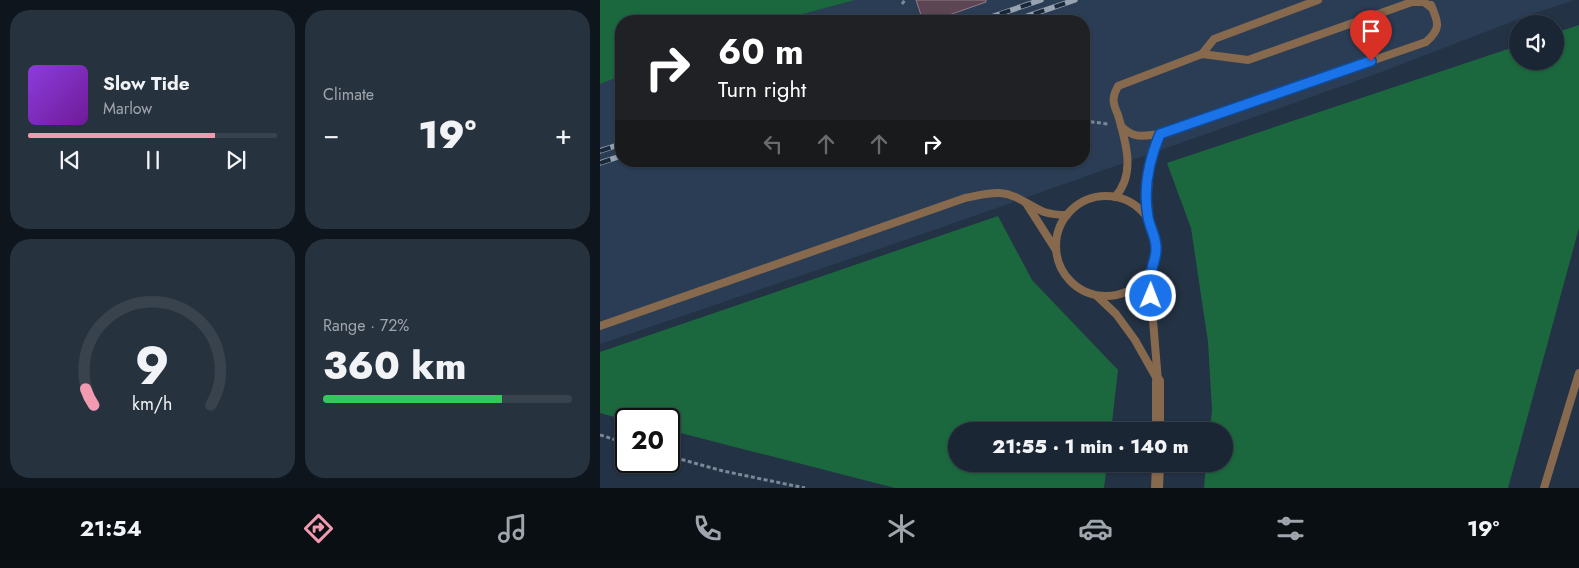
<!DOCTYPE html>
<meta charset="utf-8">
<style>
body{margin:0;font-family:Jost,sans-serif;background:#27323f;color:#f1f3f6;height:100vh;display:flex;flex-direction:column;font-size:19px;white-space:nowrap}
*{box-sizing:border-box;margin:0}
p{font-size:16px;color:#9fa5ac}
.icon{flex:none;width:28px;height:28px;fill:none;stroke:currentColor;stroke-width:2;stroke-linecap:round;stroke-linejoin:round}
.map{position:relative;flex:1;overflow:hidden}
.drawer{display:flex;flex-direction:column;gap:10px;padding:10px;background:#0e151c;width:600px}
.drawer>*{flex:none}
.banner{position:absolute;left:15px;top:15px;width:475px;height:152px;border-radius:20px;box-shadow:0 1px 4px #0004,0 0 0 1px #38434e;background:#202124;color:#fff;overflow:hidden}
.buttons{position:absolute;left:909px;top:15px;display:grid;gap:10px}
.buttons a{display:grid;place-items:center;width:55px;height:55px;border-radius:50%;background:#1a2633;box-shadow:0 1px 4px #0004,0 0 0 1px #38434e;font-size:25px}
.speed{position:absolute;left:15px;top:408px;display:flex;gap:10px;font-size:25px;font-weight:700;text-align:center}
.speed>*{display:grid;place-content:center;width:65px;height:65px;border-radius:50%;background:#1a2633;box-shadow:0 1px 4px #0004,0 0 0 1px #38434e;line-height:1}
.speed .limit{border:2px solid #111;border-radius:8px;background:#fff;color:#111}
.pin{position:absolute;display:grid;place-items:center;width:42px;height:42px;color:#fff;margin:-51px -21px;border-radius:50% 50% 50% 0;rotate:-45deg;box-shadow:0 0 5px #0007}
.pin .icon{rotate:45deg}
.me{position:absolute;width:55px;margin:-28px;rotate:1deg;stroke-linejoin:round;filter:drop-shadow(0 0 4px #0008)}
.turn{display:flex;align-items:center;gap:18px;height:105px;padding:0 20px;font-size:22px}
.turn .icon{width:65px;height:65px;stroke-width:2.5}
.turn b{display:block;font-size:35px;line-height:42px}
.lanes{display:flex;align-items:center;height:48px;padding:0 20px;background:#0003;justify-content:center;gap:25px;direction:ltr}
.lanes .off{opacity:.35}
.big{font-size:38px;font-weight:800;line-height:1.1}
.drawer .card{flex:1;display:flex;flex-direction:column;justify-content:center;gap:8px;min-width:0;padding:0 18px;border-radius:20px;background:#27323f}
.drawer .dial{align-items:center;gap:0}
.dial svg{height:130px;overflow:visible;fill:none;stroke:#38434e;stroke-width:7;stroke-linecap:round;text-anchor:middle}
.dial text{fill:#f1f3f6;stroke:none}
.song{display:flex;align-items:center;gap:15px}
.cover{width:60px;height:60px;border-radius:8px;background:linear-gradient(135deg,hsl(270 70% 55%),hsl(280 70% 35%))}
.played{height:5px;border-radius:2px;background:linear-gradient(90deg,#f29ab0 75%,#38434e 75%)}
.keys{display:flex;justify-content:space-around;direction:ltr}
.heat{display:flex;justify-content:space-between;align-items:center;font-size:28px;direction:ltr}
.charge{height:8px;border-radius:4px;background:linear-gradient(90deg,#34c759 72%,#38434e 0)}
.drawer .tiles{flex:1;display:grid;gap:10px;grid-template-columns:repeat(2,1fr)}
.trip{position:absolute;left:348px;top:422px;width:285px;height:50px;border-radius:25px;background:#1a2633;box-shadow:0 1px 4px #0004,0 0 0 1px #38434e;font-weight:800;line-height:50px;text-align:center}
.tab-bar{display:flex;height:80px;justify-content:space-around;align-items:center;background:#0a0f14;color:#9fa5ac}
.tab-bar .icon{width:35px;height:35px}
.tab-bar .selected{color:#f29ab0}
.tab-bar b{font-size:22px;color:#f1f3f6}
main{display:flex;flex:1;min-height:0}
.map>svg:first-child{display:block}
.built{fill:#2b3d54}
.green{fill:#1c683e}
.building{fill:#5d4654;stroke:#927888}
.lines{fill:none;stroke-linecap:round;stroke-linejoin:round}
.path{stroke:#7b8897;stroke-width:3;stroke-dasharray:4 2.5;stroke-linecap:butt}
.service{stroke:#87694e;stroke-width:8}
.tertiary{stroke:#87694e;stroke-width:12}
.rail-casing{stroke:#97a3b1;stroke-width:5.5}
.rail{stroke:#1a283a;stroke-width:4;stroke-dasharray:11;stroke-linecap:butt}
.route-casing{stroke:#114b97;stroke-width:12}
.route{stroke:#1a73e8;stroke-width:9}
</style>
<main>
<section class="drawer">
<div class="tiles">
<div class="card">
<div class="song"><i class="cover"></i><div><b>Slow Tide</b><p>Marlow</p></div></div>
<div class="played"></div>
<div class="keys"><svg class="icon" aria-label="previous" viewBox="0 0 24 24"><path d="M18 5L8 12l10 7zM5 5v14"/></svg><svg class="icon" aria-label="pause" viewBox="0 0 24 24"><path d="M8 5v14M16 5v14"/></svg><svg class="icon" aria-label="next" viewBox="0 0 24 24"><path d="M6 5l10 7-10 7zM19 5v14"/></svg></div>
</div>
<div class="card"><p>Climate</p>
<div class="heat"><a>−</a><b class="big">19°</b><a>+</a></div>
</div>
<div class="card dial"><svg viewBox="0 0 100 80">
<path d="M14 69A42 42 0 1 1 86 69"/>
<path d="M14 69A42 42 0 0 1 9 59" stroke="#f29ab0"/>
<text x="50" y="56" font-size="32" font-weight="700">9</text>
<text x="50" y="72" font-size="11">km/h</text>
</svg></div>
<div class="card"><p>Range · 72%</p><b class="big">360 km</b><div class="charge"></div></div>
</div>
</section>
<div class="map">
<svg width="979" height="488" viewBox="0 0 979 488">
<rect width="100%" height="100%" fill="#233244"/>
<path class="built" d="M 255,0 L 975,0 L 932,14 L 779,73 L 320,235 L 0,344 L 0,84 L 21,76 L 21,161 L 484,161 L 484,21 L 177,21 Z"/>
<g class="green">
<path d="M 0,0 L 255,0 L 177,21 L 21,21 L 21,76 L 0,84 Z"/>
<path d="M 979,25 L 979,228 L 908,488 L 604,488 L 606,464 L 624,464 L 624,431 L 610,431 L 612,410 L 608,342 L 591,228 L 567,163 L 917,46 L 918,61 L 955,61 L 955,33 Z"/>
<path d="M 398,216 L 432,280 L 518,370 L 511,431 L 356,431 L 356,464 L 507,464 L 504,488 L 295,488 L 69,430 L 69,419 L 26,420 L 0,413 L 0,352 Z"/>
</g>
<path class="building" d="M 316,0 L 386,0 L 386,2 L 332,21 L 323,21 Z"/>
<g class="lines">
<g class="path">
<path d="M 302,4 L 305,0"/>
<path d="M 484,121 L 508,124"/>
<path d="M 347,161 L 350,165 L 360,161"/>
<path d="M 0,435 L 26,443"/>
<path d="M 69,456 L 123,471 L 205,488"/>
</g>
<g class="service">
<path d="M 602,54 L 614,39 L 718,0"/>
<path d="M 521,126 C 534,139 542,136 560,134 L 826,42 C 842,28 838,22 831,5"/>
<circle cx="506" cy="246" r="50"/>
<path d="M 515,197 C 536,174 526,143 518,115 C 516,110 512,102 514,97 C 514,93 517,89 518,86 L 602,54 L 648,60 L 812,2 L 824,2 L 832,8"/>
<path d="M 426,203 L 456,250"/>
<path d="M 549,219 C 546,189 548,162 560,134"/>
<path d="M 552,268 L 551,296 L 558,381"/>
<path d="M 497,296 L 516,314 L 535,340 L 557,379"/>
<path d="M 0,326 L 365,198 C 377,196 388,192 400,193 C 417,194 429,206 444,212 C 451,214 459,215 467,215"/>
<path d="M 944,488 L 979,373"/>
</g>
<g class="tertiary">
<path d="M 558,431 L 558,381"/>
<path d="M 557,488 L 558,464"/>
</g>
<defs>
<g id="rail">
<path d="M 379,21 L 441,0"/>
<path d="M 413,21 L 475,0"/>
<path d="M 0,151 L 21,144"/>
<path d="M 0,163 L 21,156"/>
</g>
</defs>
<use href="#rail" class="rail-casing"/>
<use href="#rail" class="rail"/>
</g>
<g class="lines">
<defs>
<path id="route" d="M 551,296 C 552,287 551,278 552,269 C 553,263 556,257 556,250 C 557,238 550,229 548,217 C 543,189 549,160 560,134 L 771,61"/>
</defs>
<use href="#route" class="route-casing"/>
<use href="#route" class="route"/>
</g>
</svg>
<div class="buttons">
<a><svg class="icon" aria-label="sound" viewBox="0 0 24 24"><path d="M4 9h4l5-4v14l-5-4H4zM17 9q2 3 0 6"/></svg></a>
</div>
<div class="speed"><div class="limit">20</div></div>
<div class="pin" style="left:771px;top:61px;background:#d93025"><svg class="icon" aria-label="arrive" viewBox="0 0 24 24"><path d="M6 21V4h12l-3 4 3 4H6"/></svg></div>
<svg class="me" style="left:551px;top:296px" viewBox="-20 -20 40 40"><circle r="17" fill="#1a73e8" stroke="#fff" stroke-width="3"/><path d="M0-11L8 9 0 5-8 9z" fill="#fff"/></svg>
<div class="trip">21:55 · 1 min · 140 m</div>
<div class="banner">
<div class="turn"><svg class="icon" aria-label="right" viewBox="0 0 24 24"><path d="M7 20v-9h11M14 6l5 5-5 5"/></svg><div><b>60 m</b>Turn right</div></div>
<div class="lanes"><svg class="icon off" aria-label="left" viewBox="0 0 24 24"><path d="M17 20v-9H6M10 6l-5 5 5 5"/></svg><svg class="icon off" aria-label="ahead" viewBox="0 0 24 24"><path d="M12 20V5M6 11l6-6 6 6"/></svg><svg class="icon off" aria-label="ahead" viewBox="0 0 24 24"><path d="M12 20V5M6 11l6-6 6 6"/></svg><svg class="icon" aria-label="right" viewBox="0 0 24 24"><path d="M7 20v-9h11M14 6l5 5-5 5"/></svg></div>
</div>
</div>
</main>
<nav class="tab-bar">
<b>21:54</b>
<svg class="icon selected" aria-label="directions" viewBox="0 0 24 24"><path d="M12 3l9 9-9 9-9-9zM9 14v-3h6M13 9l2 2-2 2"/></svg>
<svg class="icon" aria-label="music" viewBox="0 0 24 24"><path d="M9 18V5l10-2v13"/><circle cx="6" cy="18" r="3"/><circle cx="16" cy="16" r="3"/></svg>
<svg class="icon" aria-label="phone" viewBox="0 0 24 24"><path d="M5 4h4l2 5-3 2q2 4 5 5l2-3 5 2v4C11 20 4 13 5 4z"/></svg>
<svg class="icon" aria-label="climate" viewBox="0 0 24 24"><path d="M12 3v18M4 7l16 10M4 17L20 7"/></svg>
<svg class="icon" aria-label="car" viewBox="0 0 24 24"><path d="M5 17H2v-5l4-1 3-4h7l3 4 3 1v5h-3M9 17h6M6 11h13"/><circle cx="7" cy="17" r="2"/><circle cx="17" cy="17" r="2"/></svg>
<svg class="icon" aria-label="filters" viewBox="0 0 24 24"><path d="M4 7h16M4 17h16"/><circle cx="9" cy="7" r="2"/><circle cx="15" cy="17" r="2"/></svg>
<b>19°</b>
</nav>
